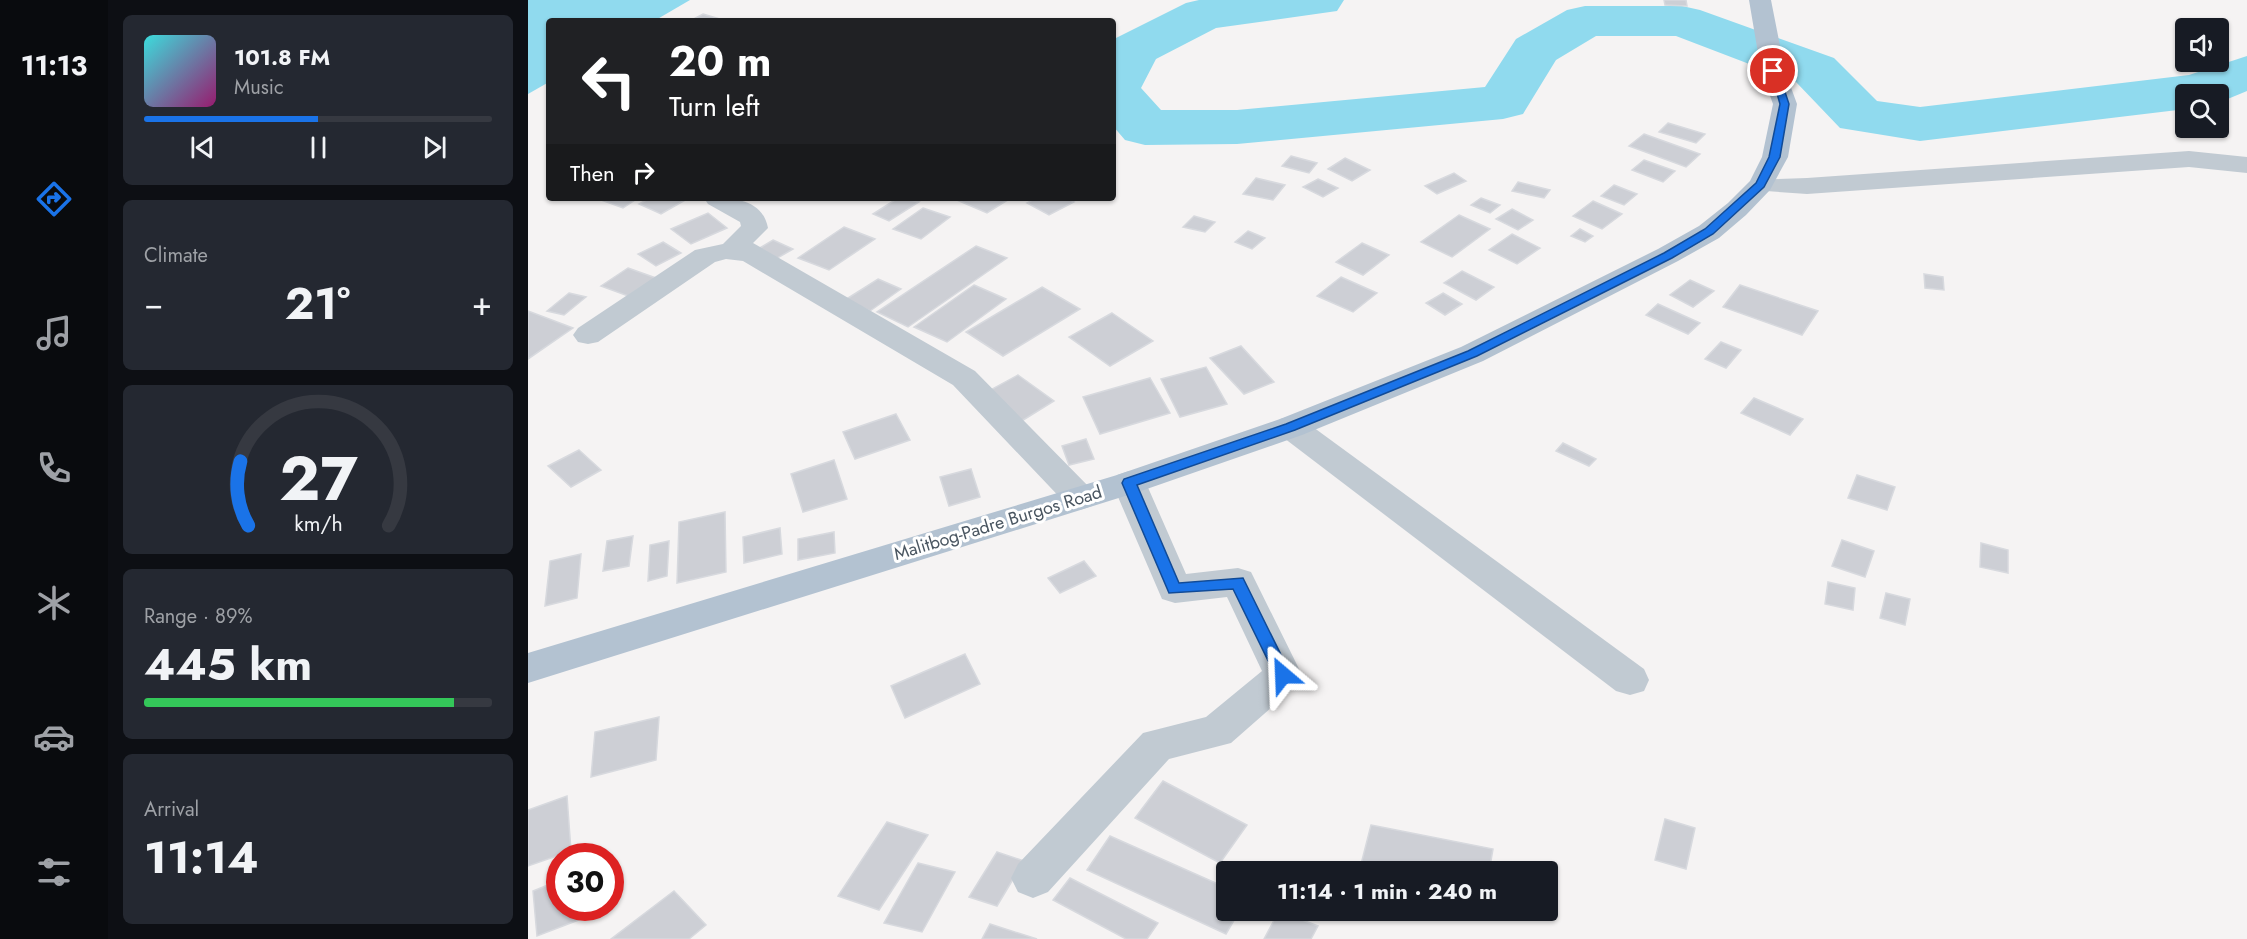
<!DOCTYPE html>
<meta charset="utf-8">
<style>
body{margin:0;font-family:Jost,sans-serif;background:#242831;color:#f1f3f6;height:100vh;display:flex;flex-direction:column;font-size:22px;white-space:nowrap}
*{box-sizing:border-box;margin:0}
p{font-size:20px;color:#9ea1a6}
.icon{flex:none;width:33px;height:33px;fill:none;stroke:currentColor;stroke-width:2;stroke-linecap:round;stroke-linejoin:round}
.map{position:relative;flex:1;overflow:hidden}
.drawer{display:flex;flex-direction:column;gap:15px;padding:15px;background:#0d0f14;width:420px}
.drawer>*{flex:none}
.banner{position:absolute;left:18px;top:18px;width:570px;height:183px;border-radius:6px;box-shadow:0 2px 4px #0004;background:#202124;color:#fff;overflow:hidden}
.fabs{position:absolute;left:1647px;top:18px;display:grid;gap:12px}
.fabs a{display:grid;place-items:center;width:54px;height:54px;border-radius:6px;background:#171b24;box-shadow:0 2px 4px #0004;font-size:30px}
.speed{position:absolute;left:18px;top:843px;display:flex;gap:12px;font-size:30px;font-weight:700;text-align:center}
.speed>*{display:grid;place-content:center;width:78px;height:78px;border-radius:50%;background:#171b24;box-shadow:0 2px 4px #0004;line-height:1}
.speed .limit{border:9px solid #d22;background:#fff;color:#111}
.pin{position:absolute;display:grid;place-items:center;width:51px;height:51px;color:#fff;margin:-26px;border:3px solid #fff;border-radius:50%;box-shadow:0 2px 6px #0007}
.me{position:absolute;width:66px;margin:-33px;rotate:334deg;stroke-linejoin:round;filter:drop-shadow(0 0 4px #0008)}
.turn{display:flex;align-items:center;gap:21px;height:126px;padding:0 24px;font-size:27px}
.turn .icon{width:78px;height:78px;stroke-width:2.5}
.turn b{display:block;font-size:42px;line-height:51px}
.then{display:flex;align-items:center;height:57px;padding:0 24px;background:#0003;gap:12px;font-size:22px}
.big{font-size:45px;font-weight:700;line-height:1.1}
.drawer .card{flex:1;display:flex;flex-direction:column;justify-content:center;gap:9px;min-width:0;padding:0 21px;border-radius:9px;background:#242831}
.drawer .dial{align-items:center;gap:0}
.dial svg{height:156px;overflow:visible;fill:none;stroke:#363941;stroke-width:7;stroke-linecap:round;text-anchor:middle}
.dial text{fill:#f1f3f6;stroke:none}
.song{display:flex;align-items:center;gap:18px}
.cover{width:72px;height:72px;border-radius:9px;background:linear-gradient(135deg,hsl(180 70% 55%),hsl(320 70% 35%))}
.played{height:6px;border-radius:3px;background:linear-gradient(90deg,#1a73e8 50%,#363941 50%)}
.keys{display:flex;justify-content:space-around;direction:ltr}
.heat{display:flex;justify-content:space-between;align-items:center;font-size:33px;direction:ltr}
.charge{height:9px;border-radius:4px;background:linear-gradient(90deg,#34c759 89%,#363941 0)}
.trip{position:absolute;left:688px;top:861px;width:342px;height:60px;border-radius:6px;background:#171b24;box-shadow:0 2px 4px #0004;font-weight:700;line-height:60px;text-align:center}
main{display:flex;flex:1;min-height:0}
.dock{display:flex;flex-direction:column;width:108px;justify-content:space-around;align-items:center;background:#090b0e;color:#9ea1a6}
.dock .icon{width:42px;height:42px}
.dock .current{color:#1a73e8}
.dock b{font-size:27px;color:#f1f3f6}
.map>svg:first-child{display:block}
.water{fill:#90daee}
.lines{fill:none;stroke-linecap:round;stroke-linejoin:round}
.river{fill:#90daee;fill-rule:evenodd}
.building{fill:#cdcfd5;stroke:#d7d9de;stroke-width:1.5}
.minor{fill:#c1cad2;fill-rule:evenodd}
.primary{fill:#b3c2d1;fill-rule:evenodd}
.route{fill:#1a73e8;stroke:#114b97;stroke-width:1.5}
.labels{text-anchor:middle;stroke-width:6;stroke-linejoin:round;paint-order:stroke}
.street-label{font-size:18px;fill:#4a5661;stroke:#fff}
</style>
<main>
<nav class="dock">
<b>11:13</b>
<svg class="icon current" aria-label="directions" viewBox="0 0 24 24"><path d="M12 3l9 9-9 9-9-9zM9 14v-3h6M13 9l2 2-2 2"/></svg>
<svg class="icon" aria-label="music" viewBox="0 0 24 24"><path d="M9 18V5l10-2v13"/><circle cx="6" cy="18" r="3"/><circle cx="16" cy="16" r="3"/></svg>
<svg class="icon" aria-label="phone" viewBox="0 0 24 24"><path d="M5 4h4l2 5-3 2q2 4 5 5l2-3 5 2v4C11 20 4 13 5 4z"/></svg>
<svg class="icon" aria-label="climate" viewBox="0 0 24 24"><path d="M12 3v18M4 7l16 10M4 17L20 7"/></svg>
<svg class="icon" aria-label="car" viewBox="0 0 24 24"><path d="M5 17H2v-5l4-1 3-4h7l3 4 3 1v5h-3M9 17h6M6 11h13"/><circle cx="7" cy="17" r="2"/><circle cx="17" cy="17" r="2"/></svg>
<svg class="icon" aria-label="filters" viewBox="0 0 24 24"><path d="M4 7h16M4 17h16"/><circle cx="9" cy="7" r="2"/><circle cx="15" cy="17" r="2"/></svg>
</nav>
<section class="drawer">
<div class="card">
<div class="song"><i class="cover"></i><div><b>101.8 FM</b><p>Music</p></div></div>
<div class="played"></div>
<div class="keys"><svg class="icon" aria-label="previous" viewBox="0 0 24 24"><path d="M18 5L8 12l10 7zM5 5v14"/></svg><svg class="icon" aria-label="pause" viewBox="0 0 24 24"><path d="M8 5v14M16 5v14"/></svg><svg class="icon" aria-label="next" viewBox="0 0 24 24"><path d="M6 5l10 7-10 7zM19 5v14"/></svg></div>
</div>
<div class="card"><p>Climate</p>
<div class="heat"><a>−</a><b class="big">21°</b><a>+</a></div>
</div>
<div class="card dial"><svg viewBox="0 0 100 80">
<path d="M14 69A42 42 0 1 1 86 69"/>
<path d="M14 69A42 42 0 0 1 10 36" stroke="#1a73e8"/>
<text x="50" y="56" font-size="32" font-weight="700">27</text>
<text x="50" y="72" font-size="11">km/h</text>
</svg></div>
<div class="card"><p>Range · 89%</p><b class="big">445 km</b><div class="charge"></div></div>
<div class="card"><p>Arrival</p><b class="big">11:14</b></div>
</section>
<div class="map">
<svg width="1719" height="939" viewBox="0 0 1719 939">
<rect width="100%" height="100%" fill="#f5f3f3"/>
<path class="water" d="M 0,0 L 162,0 L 126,21 L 21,21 L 21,82 L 0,94 Z"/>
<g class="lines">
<path class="river" d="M 671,0 L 816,0 L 809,11 L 688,28 L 628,59 L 613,88 L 633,110 L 709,110 L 957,87 L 988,39 L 1039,10 L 1057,6 L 1154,6 L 1172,10 L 1306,58 L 1349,101 L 1392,107 L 1661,75 L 1719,56 L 1719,91 L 1690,103 L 1690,94 L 1658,94 L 1658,109 L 1392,141 L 1312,128 L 1268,82 L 1148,36 L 1068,36 L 1028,60 L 995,114 L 975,119 L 709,144 L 617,145 L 597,140 L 585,126 L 585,42 L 588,38 L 658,3 Z"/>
</g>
<g class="building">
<path d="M 1136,0 L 1158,0 L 1159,6 L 1137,5 Z"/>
<path d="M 175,14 L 195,20 L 162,21 Z"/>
<path d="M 1140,123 L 1177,134 L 1168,143 L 1131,132 Z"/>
<path d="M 1116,134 L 1172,154 L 1158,167 L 1101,146 Z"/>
<path d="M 763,156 L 789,163 L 781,173 L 754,166 Z"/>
<path d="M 817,158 L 842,170 L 824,181 L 800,169 Z"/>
<path d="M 1116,160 L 1147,171 L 1135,182 L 1104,170 Z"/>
<path d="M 926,173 L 938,181 L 909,194 L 897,186 Z"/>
<path d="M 728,178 L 757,185 L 745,200 L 715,194 Z"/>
<path d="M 790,179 L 810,188 L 795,197 L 775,187 Z"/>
<path d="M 990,182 L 1022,190 L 1016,198 L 984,191 Z"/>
<path d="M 1086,185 L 1109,194 L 1096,205 L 1073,196 Z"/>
<path d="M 72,198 L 110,198 L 95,208 L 70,199 Z"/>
<path d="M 122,198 L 157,198 L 159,199 L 133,214 L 111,204 Z"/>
<path d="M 370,198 L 391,202 L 361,221 L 345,214 Z"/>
<path d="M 432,198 L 483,198 L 459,213 L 429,200 Z"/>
<path d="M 508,198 L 539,198 L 546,202 L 521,215 L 499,203 Z"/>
<path d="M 953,198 L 972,205 L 962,213 L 943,205 Z"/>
<path d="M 1065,201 L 1094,214 L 1074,229 L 1045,216 Z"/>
<path d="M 395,208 L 422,217 L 393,239 L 365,229 Z"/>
<path d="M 984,209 L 1005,220 L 990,230 L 968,219 Z"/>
<path d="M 180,213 L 199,228 L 163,244 L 143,229 Z"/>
<path d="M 931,215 L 962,229 L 924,257 L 893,242 Z"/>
<path d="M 666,216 L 687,222 L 677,232 L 655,227 Z"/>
<path d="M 316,227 L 347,239 L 301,270 L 270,258 Z"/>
<path d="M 1052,229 L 1065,236 L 1057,242 L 1043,236 Z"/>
<path d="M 720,231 L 737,238 L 724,249 L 707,242 Z"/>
<path d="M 984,234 L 1012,248 L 989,264 L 961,250 Z"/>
<path d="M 245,240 L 265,249 L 246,260 L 227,251 Z"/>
<path d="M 135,242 L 153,253 L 128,266 L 110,254 Z"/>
<path d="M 834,243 L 861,255 L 835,275 L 808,262 Z"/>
<path d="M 448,246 L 479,258 L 380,327 L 349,312 Z"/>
<path d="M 100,268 L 128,278 L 100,296 L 73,286 Z"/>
<path d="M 934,271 L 966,287 L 948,300 L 916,283 Z"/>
<path d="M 1396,274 L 1415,277 L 1416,290 L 1397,288 Z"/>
<path d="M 813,277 L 849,293 L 825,312 L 789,296 Z"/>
<path d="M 350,279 L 373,289 L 342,311 L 317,300 Z"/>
<path d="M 1162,280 L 1186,291 L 1165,307 L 1142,295 Z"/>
<path d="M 446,285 L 478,299 L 419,342 L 386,327 Z"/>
<path d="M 1212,285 L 1290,311 L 1274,335 L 1195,307 Z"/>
<path d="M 514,287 L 552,309 L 475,356 L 438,332 Z"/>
<path d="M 41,293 L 58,297 L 36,315 L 19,311 Z"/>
<path d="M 915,293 L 934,304 L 917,315 L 898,303 Z"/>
<path d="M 1130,304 L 1172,323 L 1160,334 L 1118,315 Z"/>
<path d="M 0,311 L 45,328 L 0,359 Z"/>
<path d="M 584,313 L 625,341 L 582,366 L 541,337 Z"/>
<path d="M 1193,342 L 1213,350 L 1198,368 L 1177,359 Z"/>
<path d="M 713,346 L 746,382 L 716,394 L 682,358 Z"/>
<path d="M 678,367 L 699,404 L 652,417 L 633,379 Z"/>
<path d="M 490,375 L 526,401 L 492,422 L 455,394 Z"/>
<path d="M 622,378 L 642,413 L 572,434 L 555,397 Z"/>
<path d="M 1226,398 L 1275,419 L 1262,435 L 1213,413 Z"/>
<path d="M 368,414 L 382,440 L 327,459 L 315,432 Z"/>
<path d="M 558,439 L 566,459 L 541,465 L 534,446 Z"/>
<path d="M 1035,443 L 1068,459 L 1061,466 L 1028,451 Z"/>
<path d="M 51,450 L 73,470 L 43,487 L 20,466 Z"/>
<path d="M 306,460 L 319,499 L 275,512 L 263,474 Z"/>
<path d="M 443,469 L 452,497 L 421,506 L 412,477 Z"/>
<path d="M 1329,475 L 1367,487 L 1359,510 L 1320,498 Z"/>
<path d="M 197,512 L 198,572 L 149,583 L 151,522 Z"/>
<path d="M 252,528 L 254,554 L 216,563 L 215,537 Z"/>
<path d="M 306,532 L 307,553 L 270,560 L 270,539 Z"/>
<path d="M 105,536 L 101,566 L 75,571 L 79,541 Z"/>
<path d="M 1314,540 L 1346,551 L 1337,577 L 1304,566 Z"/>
<path d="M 141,541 L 139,576 L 120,581 L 122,545 Z"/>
<path d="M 1453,543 L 1480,550 L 1480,573 L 1452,567 Z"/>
<path d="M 53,554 L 49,598 L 17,606 L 22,561 Z"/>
<path d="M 556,561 L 568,576 L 532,593 L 520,578 Z"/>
<path d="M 1300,582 L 1327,588 L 1325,610 L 1297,604 Z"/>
<path d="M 1358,593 L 1382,599 L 1377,625 L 1352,618 Z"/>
<path d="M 437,654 L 452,684 L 377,718 L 363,686 Z"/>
<path d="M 131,717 L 128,760 L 63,777 L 67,732 Z"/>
<path d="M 635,781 L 719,825 L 692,863 L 607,818 Z"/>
<path d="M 39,796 L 43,851 L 0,866 L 0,810 Z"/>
<path d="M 1137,819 L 1167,828 L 1158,869 L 1127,860 Z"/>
<path d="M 359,822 L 400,835 L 351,910 L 310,896 Z"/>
<path d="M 843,825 L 965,849 L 961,872 L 831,872 Z"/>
<path d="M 582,836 L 699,888 L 699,910 L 712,910 L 698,934 L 559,870 Z"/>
<path d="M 469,852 L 496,861 L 469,906 L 441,897 Z"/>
<path d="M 390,863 L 427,872 L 394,932 L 356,923 Z"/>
<path d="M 542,878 L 630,923 L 619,939 L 598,939 L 525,900 Z"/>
<path d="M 32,880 L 32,908 L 82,908 L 9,936 L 5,891 Z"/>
<path d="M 146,891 L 178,925 L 161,939 L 83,939 Z"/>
<path d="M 751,911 L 790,926 L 783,939 L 736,939 Z"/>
<path d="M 462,924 L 509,939 L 454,939 Z"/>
</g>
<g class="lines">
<g class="minor">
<path d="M 1661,151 L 1719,157 L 1719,173 L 1661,167 L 1279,194 L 1224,190 L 1220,185 L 1224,180 L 1279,178 Z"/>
<path d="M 176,198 C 202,198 234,197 240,228 L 225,243 L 447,371 L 564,490 L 569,498 L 564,506 L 552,510 L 540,506 L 425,385 L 215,261 L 198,259 L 187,262 L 70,342 L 60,344 L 50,342 L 45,335 L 50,328 L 167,250 L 195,244 L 213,226 L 212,222 L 180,204 Z"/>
<path d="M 763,416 L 774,419 L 1116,669 L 1121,680 L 1116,691 L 1102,695 L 1088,691 L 752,435 L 747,427 L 752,419 Z"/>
<path d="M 601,471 L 613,475 L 618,483 L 658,574 L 710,568 L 723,572 L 774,675 L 768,686 L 703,743 L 641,759 L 520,892 L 505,898 L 490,892 L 483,878 L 490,864 L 615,733 L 678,717 L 734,671 L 699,597 L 647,603 L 634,599 L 584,483 L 589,475 Z"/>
</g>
<path class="primary" d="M 1221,0 L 1243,0 L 1257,71 L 1269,104 L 1260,157 L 1242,190 L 1218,215 L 1191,238 L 1150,261 L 955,361 L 774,435 L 613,491 L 0,683 L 0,653 L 589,475 L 752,419 L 933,347 L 1130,249 L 1171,226 L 1200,203 L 1222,181 L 1234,157 L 1245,104 L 1233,71 Z"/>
</g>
<path class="route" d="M 1242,69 L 1250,71 L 1261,104 L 1252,157 L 1236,187 L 1185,234 L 1144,258 L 949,356 L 767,430 L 609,485 L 651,583 L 715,578 L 763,675 L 760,679 L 749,679 L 705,589 L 641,593 L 594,483 L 596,479 L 758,424 L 940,351 L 1136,253 L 1177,229 L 1228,183 L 1241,157 L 1252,104 Z"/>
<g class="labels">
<g class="street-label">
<text transform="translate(470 523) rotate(-17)" y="6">Malitbog-Padre Burgos Road</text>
</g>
</g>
</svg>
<div class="fabs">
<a><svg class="icon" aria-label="sound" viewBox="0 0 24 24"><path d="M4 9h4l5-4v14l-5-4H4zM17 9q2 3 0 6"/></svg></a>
<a><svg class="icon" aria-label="search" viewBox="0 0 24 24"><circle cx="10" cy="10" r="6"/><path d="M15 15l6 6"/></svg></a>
</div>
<div class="speed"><div class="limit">30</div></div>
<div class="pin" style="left:1245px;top:71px;background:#d93025"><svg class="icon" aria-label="arrive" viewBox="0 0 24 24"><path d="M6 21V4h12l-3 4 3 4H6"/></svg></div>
<svg class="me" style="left:755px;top:675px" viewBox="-20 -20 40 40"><path d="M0-17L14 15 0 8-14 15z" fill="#1a73e8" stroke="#fff" stroke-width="4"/></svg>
<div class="trip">11:14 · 1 min · 240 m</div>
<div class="banner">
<div class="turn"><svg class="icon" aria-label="left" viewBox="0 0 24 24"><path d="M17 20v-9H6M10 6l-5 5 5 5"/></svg><div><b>20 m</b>Turn left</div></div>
<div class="then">Then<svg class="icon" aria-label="right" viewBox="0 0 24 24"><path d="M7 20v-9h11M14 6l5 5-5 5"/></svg></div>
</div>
</div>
</main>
